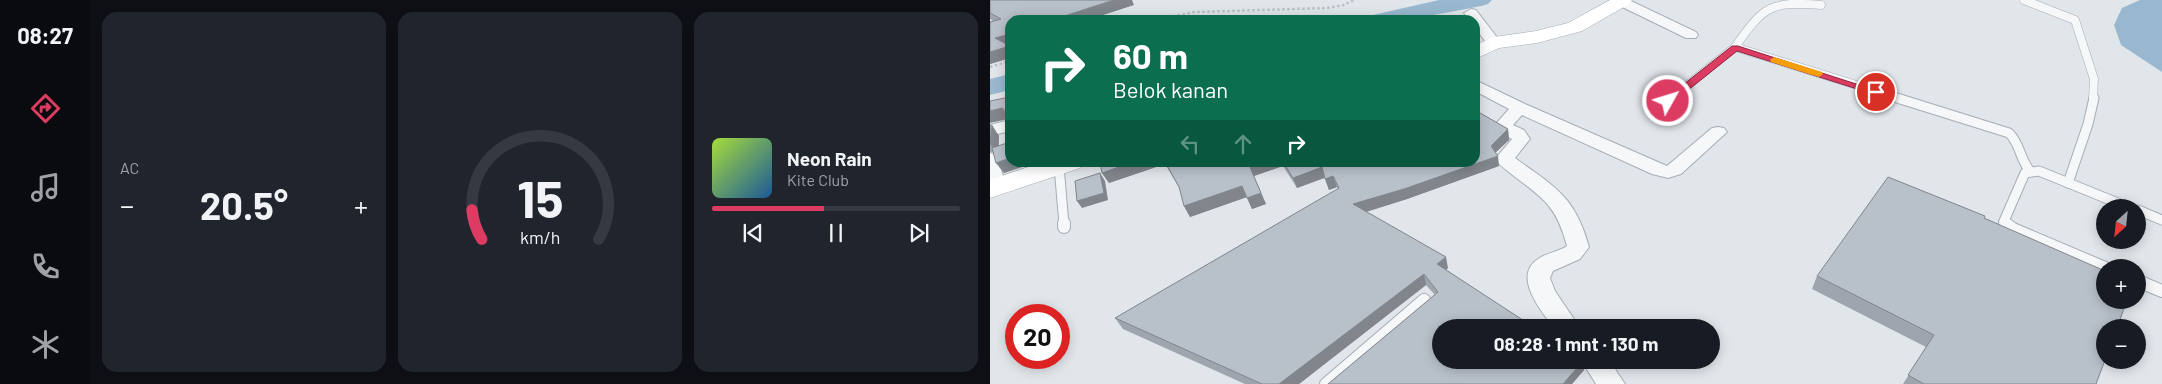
<!DOCTYPE html>
<html lang="id">
<meta charset="utf-8">
<style>
body{margin:0;font-family:Barlow,sans-serif;background:#20242c;color:#f1f3f6;height:100vh;display:flex;flex-direction:column;font-size:19px;white-space:nowrap}
*{box-sizing:border-box;margin:0}
p{font-size:16px;color:#9ea1a6}
.icon{flex:none;width:28px;height:28px;fill:none;stroke:currentColor;stroke-width:2;stroke-linecap:round;stroke-linejoin:round}
.map{position:relative;flex:1;overflow:hidden}
.details{display:flex;flex-direction:column;gap:12px;padding:12px;background:#0d0f14;width:900px}
.details>*{flex:none}
.top-card{position:absolute;left:15px;top:15px;width:475px;height:152px;border-radius:15px;box-shadow:0 2px 12px #0003;background:#0b6e4f;color:#fff;overflow:hidden}
.needle{width:32px;rotate:207deg}
.controls{position:absolute;left:1106px;top:199px;display:grid;gap:10px}
.controls a{display:grid;place-items:center;width:50px;height:50px;border-radius:50%;background:#171b24;box-shadow:0 2px 12px #0003;font-size:25px}
.speed{position:absolute;left:15px;top:304px;display:flex;gap:10px;font-size:25px;font-weight:700;text-align:center}
.speed>*{display:grid;place-content:center;width:65px;height:65px;border-radius:50%;background:#171b24;box-shadow:0 2px 12px #0003;line-height:1}
.speed .limit{border:8px solid #d22;background:#fff;color:#111}
.pin{position:absolute;display:grid;place-items:center;width:42px;height:42px;color:#fff;margin:-21px;border:2px solid #fff;border-radius:50%;box-shadow:0 1px 5px #0007}
.me{position:absolute;width:55px;margin:-28px;rotate:51deg;stroke-linejoin:round;filter:drop-shadow(0 0 4px #0008)}
.turn{display:flex;align-items:center;gap:18px;height:105px;padding:0 25px;font-size:22px}
.turn .icon{width:65px;height:65px;stroke-width:2.5}
.turn b{display:block;font-size:35px;line-height:42px}
.lanes{display:flex;align-items:center;height:48px;padding:0 25px;background:#0003;justify-content:center;gap:25px;direction:ltr}
.lanes .off{opacity:.35}
.big{font-size:38px;font-weight:700;line-height:1.1}
.details .card{flex:1;display:flex;flex-direction:column;justify-content:center;gap:8px;min-width:0;padding:0 18px;border-radius:15px;background:#20242c}
.details .dial{align-items:center;gap:0}
.dial svg{height:130px;overflow:visible;fill:none;stroke:#363941;stroke-width:7;stroke-linecap:round;text-anchor:middle}
.dial text{fill:#f1f3f6;stroke:none}
.song{display:flex;align-items:center;gap:15px}
.cover{width:60px;height:60px;border-radius:8px;background:linear-gradient(135deg,hsl(80 70% 55%),hsl(210 70% 35%))}
.played{height:5px;border-radius:2px;background:linear-gradient(90deg,#dc3b62 45%,#363941 45%)}
.keys{display:flex;justify-content:space-around;direction:ltr}
.heat{display:flex;justify-content:space-between;align-items:center;font-size:28px;direction:ltr}
.details .tiles{flex:1;display:grid;gap:12px;grid-template-columns:repeat(3,1fr)}
.trip{position:absolute;left:442px;top:319px;width:288px;height:50px;border-radius:25px;background:#171b24;box-shadow:0 2px 12px #0003;font-weight:700;line-height:50px;text-align:center}
main{display:flex;flex:1;min-height:0}
.tabs{display:flex;flex-direction:column;width:90px;justify-content:space-around;align-items:center;background:#090b0e;color:#9ea1a6}
.tabs .icon{width:35px;height:35px}
.tabs .on{color:#dc3b62}
.tabs b{font-size:22px;color:#f1f3f6}
.map>svg:first-child{display:block}
.water{fill:#99b8cf}
.lines{fill:none;stroke-linecap:round;stroke-linejoin:round}
.river{fill:#99b8cf;fill-rule:evenodd}
.lane-far2-casing{stroke:#a6adb6;stroke-width:9}
.lane-far1-casing{stroke:#a6adb6;stroke-width:11}
.lane-casing{stroke:#a6adb6;stroke-width:14}
.street-casing{stroke:#a6adb6;stroke-width:2}
.secondary-casing{stroke:#a6adb6;stroke-width:1}
.path{stroke:#bcc1c7;stroke-width:2.5;stroke-dasharray:2.5 2.5;stroke-linecap:butt}
.lane-far2{stroke:#f5f7f9;stroke-width:8}
.lane-far1{stroke:#f5f7f9;stroke-width:9}
.lane{stroke:#f5f7f9;stroke-width:12}
.street{fill:#f5f7f9;fill-rule:evenodd}
.secondary{fill:#fff;fill-rule:evenodd}
.wall{fill:#9ea5ae}
.shaded-wall{fill:#81868d}
.building{fill:#b8c0ca;stroke:#81868d}
.route{fill:#dc3b62;stroke:#8f2640}
.slow{fill:#f59e0b}
</style>
<main>
<nav class="tabs">
<b>08:27</b>
<svg class="icon on" aria-label="directions" viewBox="0 0 24 24"><path d="M12 3l9 9-9 9-9-9zM9 14v-3h6M13 9l2 2-2 2"/></svg>
<svg class="icon" aria-label="music" viewBox="0 0 24 24"><path d="M9 18V5l10-2v13"/><circle cx="6" cy="18" r="3"/><circle cx="16" cy="16" r="3"/></svg>
<svg class="icon" aria-label="phone" viewBox="0 0 24 24"><path d="M5 4h4l2 5-3 2q2 4 5 5l2-3 5 2v4C11 20 4 13 5 4z"/></svg>
<svg class="icon" aria-label="climate" viewBox="0 0 24 24"><path d="M12 3v18M4 7l16 10M4 17L20 7"/></svg>
</nav>
<section class="details">
<div class="tiles">
<div class="card"><p>AC</p>
<div class="heat"><a>−</a><b class="big">20.5°</b><a>+</a></div>
</div>
<div class="card dial"><svg viewBox="0 0 100 80">
<path d="M14 69A42 42 0 1 1 86 69"/>
<path d="M14 69A42 42 0 0 1 8 51" stroke="#dc3b62"/>
<text x="50" y="56" font-size="32" font-weight="700">15</text>
<text x="50" y="72" font-size="11">km/h</text>
</svg></div>
<div class="card">
<div class="song"><i class="cover"></i><div><b>Neon Rain</b><p>Kite Club</p></div></div>
<div class="played"></div>
<div class="keys"><svg class="icon" aria-label="previous" viewBox="0 0 24 24"><path d="M18 5L8 12l10 7zM5 5v14"/></svg><svg class="icon" aria-label="pause" viewBox="0 0 24 24"><path d="M8 5v14M16 5v14"/></svg><svg class="icon" aria-label="next" viewBox="0 0 24 24"><path d="M6 5l10 7-10 7zM19 5v14"/></svg></div>
</div>
</div>
</section>
<div class="map">
<svg width="1172" height="384" viewBox="0 0 1172 384">
<rect width="100%" height="100%" fill="#e1e6eb"/>
<path class="water" d="M 1150,0 L 1172,0 L 1172,72 L 1131,45 L 1124,25 L 1132,8 Z"/>
<g class="lines">
<g class="river">
<path d="M 449,0 L 502,0 L 498,4 L 491,6 L 418,20 L 380,20 L 383,15 Z"/>
<path d="M 20,74 L 20,90 L 0,95 L 0,79 Z"/>
</g>
<defs>
<g id="lane-far2">
<path d="M 1034,0 L 1085,20 L 1104,79 L 1103,99"/>
<path d="M 831,5 C 780,1 774,6 745,47 L 911,99"/>
<path d="M 680,99 L 745,47"/>
</g>
<g id="lane-far1">
<path d="M 907,98 L 1019,133 C 1030,143 1030,160 1040,171"/>
<path d="M 678,101 L 682,98"/>
<path d="M 69,166 L 74,225"/>
<path d="M 1078,183 L 1098,124 L 1104,98"/>
<path d="M 1148,210 L 1172,220"/>
<path d="M 1015,225 L 1014,221 L 1035,173 L 1049,171 L 1140,208"/>
</g>
<g id="lane">
<path d="M 74,223 L 74,227"/>
<path d="M 1015,223 L 1023,229 L 1115,268"/>
<path d="M 1148,281 L 1172,291"/>
<path d="M 336,384 L 434,300"/>
</g>
<g id="street">
<path d="M 625,0 L 639,0 L 706,32 L 708,35 L 706,38 L 696,38 L 626,4 Z"/>
<path d="M 481,9 L 486,10 L 509,40 L 511,43 L 509,46 L 499,46 L 485,28 L 485,20 L 479,20 L 474,13 Z"/>
<path d="M 485,80 L 535,104 L 677,166 L 722,128 L 728,127 L 734,128 L 737,132 L 691,174 L 678,178 L 662,174 L 532,115 L 523,125 L 534,130 L 540,139 L 525,158 C 565,187 585,196 599,247 L 590,259 L 563,271 L 560,278 L 565,291 L 590,328 L 564,328 C 551,311 522,276 548,259 C 556,253 568,252 577,246 C 567,208 555,199 525,177 C 518,171 510,166 505,159 L 522,139 L 506,131 L 503,127 L 519,109 L 485,91 Z"/>
<path d="M 20,120 L 20,131 L 0,136 L 0,125 Z"/>
<path d="M 0,153 L 7,155 L 16,187 L 13,192 L 6,193 L 0,192 Z"/>
<path d="M 591,360 L 619,360 L 635,384 L 606,384 Z"/>
</g>
<g id="secondary">
<path d="M 620,0 L 642,0 L 639,4 L 592,31 L 547,43 L 509,48 L 485,59 L 485,45 L 504,37 L 546,31 L 578,23 Z"/>
<path d="M 53,162 L 94,162 L 90,168 L 0,198 L 0,180 Z"/>
</g>
</defs>
<use href="#lane-far2" class="lane-far2-casing"/>
<use href="#lane-far1" class="lane-far1-casing"/>
<use href="#lane" class="lane-casing"/>
<use href="#street" class="street-casing"/>
<use href="#secondary" class="secondary-casing"/>
<g class="path">
<path d="M 163,20 L 205,12 L 337,8 L 354,5 L 364,0"/>
<path d="M 0,67 L 20,61"/>
</g>
<use href="#lane-far2" class="lane-far2"/>
<use href="#lane-far1" class="lane-far1"/>
<use href="#lane" class="lane"/>
<use href="#street" class="street"/>
<use href="#secondary" class="secondary"/>
</g>
<g class="wall">
<path d="M 0,0 L 144,5 L 20,20 L 20,58 L 0,64 L 0,22 L 3,21 L 0,19 Z"/>
<path d="M 485,90 L 489,102 L 486,104 L 487,110 L 486,111 L 518,129 L 519,140 L 505,152 L 509,166 L 417,199 L 376,212 L 458,268 L 456,270 L 594,370 L 582,384 L 338,384 L 445,295 L 436,285 L 309,384 L 255,384 L 133,329 L 125,318 L 348,189 L 347,187 L 339,190 L 335,178 L 307,188 L 293,166 L 264,176 L 276,204 L 262,209 L 257,197 L 200,217 L 194,206 L 190,189 L 175,164 L 119,183 L 112,173 L 110,162 L 485,162 Z"/>
<path d="M 0,126 L 9,136 L 9,146 L 20,162 L 46,162 L 14,173 L 3,152 L 0,152 Z"/>
<path d="M 994,218 L 1106,384 L 913,384 L 936,347 L 822,289 L 827,276 Z"/>
</g>
<g class="shaded-wall">
<path d="M 124,0 L 142,0 L 144,5 L 98,20 L 62,20 Z"/>
<path d="M 20,34 L 20,58 L 0,64 L 0,52 L 5,38 Z"/>
<path d="M 488,92 L 489,102 L 486,104 L 487,110 L 485,111 L 485,94 Z"/>
<path d="M 12,108 L 17,114 L 20,114 L 20,122 L 18,119 L 0,123 L 0,111 Z"/>
<path d="M 2,125 L 9,136 L 8,154 L 0,144 Z"/>
<path d="M 518,129 L 519,140 L 502,156 L 501,146 Z"/>
<path d="M 508,156 L 509,166 L 417,199 L 366,215 L 363,204 Z"/>
<path d="M 20,158 L 20,162 L 46,162 L 14,173 L 6,163 Z"/>
<path d="M 143,162 L 174,162 L 175,164 L 119,183 L 112,173 Z"/>
<path d="M 268,162 L 291,162 L 293,166 L 264,176 L 259,165 Z"/>
<path d="M 332,167 L 336,177 L 307,188 L 303,178 Z"/>
<path d="M 110,173 L 115,181 L 118,200 L 92,208 L 87,201 Z"/>
<path d="M 343,176 L 347,187 L 339,190 L 335,179 Z"/>
<path d="M 252,186 L 257,197 L 200,217 L 194,206 Z"/>
<path d="M 271,193 L 276,204 L 262,209 L 257,198 Z"/>
<path d="M 456,257 L 458,268 L 449,275 L 447,264 Z"/>
<path d="M 434,274 L 436,285 L 309,384 L 289,384 Z"/>
<path d="M 595,360 L 594,370 L 582,384 L 573,384 Z"/>
</g>
<g class="building">
<path d="M 0,0 L 124,0 L 62,20 L 20,20 L 20,34 L 5,38 L 20,46 L 0,52 L 0,22 L 11,19 L 0,13 Z"/>
<path d="M 20,97 L 20,114 L 15,115 L 15,110 L 12,108 L 0,111 L 0,101 Z"/>
<path d="M 485,110 L 518,129 L 501,146 L 508,156 L 414,189 L 363,204 L 456,257 L 447,264 L 545,328 L 451,328 L 451,360 L 594,360 L 573,384 L 338,384 L 448,292 L 434,274 L 289,384 L 272,384 L 125,318 L 349,188 L 343,176 L 335,179 L 332,167 L 303,178 L 293,162 L 485,162 Z"/>
<path d="M 2,125 L 0,144 L 0,126 Z"/>
<path d="M 20,142 L 20,158 L 6,163 L 2,148 Z"/>
<path d="M 110,162 L 143,162 L 112,173 Z"/>
<path d="M 175,162 L 268,162 L 259,165 L 271,193 L 257,198 L 252,186 L 194,206 L 189,187 Z"/>
<path d="M 110,173 L 114,193 L 87,201 L 85,181 Z"/>
<path d="M 898,177 L 995,216 L 994,218 L 1115,271 L 1115,300 L 1137,300 L 1127,328 L 1115,328 L 1115,360 L 1106,384 L 934,384 L 918,375 L 944,335 L 827,276 Z"/>
</g>
<path class="route" d="M 742,46 L 748,46 L 891,92 L 886,95 L 883,94 L 747,51 L 682,103 L 675,103 L 675,99 Z"/>
<path class="slow" d="M 784,57 L 832,72 L 833,74 L 829,77 L 781,62 L 780,60 Z"/>
</svg>
<div class="controls">
<a><svg class="needle" viewBox="-14 -14 28 28"><path d="M0-13l5 13h-10z" fill="#e53935"/><path d="M0 13l5-13h-10z" fill="#9ea1a6"/></svg></a>
<a>+</a>
<a>−</a>
</div>
<div class="speed"><div class="limit">20</div></div>
<div class="pin" style="left:886px;top:92px;background:#d93025"><svg class="icon" aria-label="arrive" viewBox="0 0 24 24"><path d="M6 21V4h12l-3 4 3 4H6"/></svg></div>
<svg class="me" style="left:678px;top:101px" viewBox="-20 -20 40 40"><circle r="17" fill="#dc3b62" stroke="#fff" stroke-width="3"/><path d="M0-11L8 9 0 5-8 9z" fill="#fff"/></svg>
<div class="trip">08:28 · 1 mnt · 130 m</div>
<div class="top-card">
<div class="turn"><svg class="icon" aria-label="right" viewBox="0 0 24 24"><path d="M7 20v-9h11M14 6l5 5-5 5"/></svg><div><b>60 m</b>Belok kanan</div></div>
<div class="lanes"><svg class="icon off" aria-label="left" viewBox="0 0 24 24"><path d="M17 20v-9H6M10 6l-5 5 5 5"/></svg><svg class="icon off" aria-label="ahead" viewBox="0 0 24 24"><path d="M12 20V5M6 11l6-6 6 6"/></svg><svg class="icon" aria-label="right" viewBox="0 0 24 24"><path d="M7 20v-9h11M14 6l5 5-5 5"/></svg></div>
</div>
</div>
</main>
